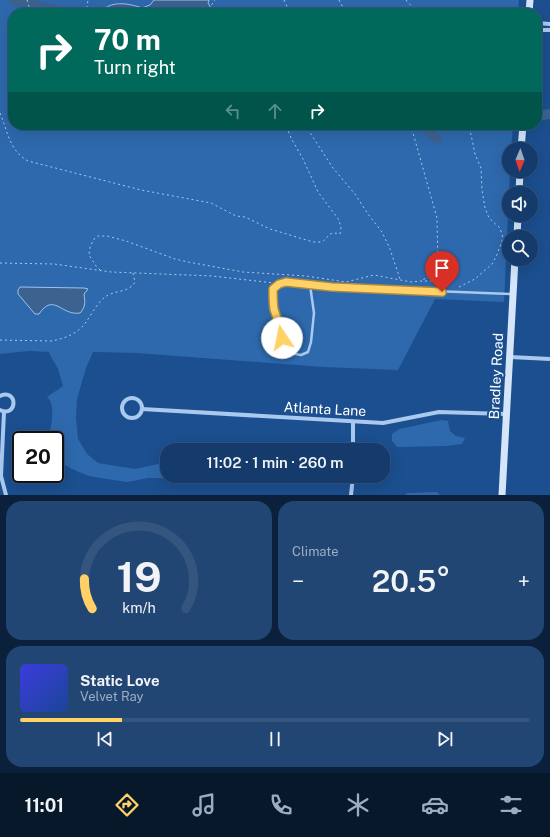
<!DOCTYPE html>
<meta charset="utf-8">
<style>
body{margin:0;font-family:"Public Sans",sans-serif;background:#214673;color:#f1f3f6;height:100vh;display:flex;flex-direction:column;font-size:15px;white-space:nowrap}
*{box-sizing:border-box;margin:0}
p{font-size:13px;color:#9dadc1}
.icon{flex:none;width:22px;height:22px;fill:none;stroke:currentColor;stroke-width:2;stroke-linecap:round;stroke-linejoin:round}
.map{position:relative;height:495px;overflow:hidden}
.sheet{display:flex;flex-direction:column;gap:6px;padding:6px;background:#0b203b;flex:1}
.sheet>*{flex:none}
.top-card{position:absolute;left:8px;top:8px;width:534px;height:122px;border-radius:16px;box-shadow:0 4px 16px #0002,0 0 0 1px #33557e;background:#00695c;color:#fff;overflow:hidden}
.needle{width:26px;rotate:182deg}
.controls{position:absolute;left:502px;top:142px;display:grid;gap:8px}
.controls a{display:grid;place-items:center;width:36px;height:36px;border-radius:50%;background:#143b6b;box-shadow:0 4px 16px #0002,0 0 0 1px #33557e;font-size:20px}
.speed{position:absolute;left:12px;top:431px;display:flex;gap:8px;font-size:20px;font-weight:700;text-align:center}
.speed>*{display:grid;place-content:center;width:52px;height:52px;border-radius:50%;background:#143b6b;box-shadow:0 4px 16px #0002,0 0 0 1px #33557e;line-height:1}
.speed .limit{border:2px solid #111;border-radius:6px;background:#fff;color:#111}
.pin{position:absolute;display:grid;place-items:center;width:34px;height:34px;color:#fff;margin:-41px -17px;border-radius:50% 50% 50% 0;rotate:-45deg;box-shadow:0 0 4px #0007}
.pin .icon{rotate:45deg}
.me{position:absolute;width:44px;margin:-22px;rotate:349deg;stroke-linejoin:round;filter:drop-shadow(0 0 3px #0008)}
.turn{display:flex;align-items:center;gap:14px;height:84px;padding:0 20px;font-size:18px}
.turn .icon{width:52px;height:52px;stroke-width:2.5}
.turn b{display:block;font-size:28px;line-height:34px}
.lanes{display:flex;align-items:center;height:38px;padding:0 20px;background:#0003;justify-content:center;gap:20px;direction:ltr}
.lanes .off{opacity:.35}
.big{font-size:30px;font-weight:600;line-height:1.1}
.sheet .widget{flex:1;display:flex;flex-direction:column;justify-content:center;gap:6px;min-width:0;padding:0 14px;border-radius:16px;background:#214673}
.sheet .dial{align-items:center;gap:0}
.dial svg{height:104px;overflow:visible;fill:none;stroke:#33557e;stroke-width:7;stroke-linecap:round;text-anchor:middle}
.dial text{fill:#f1f3f6;stroke:none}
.song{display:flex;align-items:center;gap:12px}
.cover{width:48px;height:48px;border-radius:6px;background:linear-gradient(135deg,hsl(240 70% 55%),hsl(220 70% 35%))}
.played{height:4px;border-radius:2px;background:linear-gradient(90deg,#ffd166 20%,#33557e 20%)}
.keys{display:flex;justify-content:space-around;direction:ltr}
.heat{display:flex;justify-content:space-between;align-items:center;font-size:22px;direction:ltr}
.sheet .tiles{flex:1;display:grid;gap:6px;grid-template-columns:1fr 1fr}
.widget:last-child{grid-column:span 2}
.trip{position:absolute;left:160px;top:443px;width:230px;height:40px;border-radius:16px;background:#143b6b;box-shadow:0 4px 16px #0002,0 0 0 1px #33557e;font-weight:600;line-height:40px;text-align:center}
.tabs{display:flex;height:64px;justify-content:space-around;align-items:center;background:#08182b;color:#9dadc1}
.tabs .icon{width:28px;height:28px}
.tabs .active{color:#ffd166}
.tabs b{font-size:18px;color:#f1f3f6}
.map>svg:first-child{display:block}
.green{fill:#2e69ad}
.water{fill:#3c6290;stroke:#9cc4f0}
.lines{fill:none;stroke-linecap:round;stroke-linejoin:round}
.river{stroke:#3c6290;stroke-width:10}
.path{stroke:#a9c9ee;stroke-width:1;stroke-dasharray:2 3;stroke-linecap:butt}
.lane{stroke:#a9c9ee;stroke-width:2.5}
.street{stroke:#a9c9ee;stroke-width:4}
.secondary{stroke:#d6e6fa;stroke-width:7}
.route-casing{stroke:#a68842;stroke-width:10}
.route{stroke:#ffd166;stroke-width:7}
.labels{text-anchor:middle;stroke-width:4;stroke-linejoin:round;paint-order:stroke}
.street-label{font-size:14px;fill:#fff;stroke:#1b4f8f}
</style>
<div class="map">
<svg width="550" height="495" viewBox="0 0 550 495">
<rect width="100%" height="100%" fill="#1b4f8f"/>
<g class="green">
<path d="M 0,0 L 519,0 L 518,13 L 13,13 L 13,125 L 513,125 L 511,149 L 509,149 L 509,171 L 510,171 L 504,302 L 435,299 L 398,370 L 323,367 L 137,353 L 93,352 L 86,368 L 77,399 L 76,418 L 78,439 L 87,454 L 98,463 L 135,469 L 167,462 L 167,476 L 204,476 L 197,479 L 148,478 L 127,482 L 107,479 L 89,476 L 72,469 L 55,459 L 55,440 L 49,440 C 50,427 57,406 47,397 L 63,386 L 58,369 L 49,353 L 50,352 L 29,351 L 0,354 Z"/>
<path d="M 442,420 L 448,421 L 450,431 L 456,436 L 465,438 L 462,444 L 447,446 L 397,447 L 392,441 L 392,434 L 399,429 Z"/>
<path d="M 437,492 L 440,495 L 405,495 L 407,493 Z"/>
</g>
<g class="water">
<path d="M 154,0 L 209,0 L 208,3 L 211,8 L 225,13 L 100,13 C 110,0 128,3 142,8 L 150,5 Z"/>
<path d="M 20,287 L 84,288 L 88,289 L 84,294 C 85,301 86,307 80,313 C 61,316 54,292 39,314 L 35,314 L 18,294 L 18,290 Z"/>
</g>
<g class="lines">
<g class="river">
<path d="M 13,0 L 68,13"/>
<path d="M 537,116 L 550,114"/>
<path d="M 423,125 L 437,139"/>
</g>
<g class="path">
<path d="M 27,0 L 31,13"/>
<path d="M 284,0 L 290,13"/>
<path d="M 339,0 L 346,13"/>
<path d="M 406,0 L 418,13"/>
<path d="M 86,13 L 88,0"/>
<path d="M 206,13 L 215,0"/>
<path d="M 0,113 C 8,132 9,150 28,161 L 141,190 L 211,203 L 236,216 L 245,217 L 270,229 L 313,242 L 322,242 C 330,236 328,231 340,234 L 341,228 L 339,220 L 318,192 L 303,159 L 291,138 L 286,125"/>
<path d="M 305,125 L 333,168 L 355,194 L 368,214 L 382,232 L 390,249 L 400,279"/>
<path d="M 409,125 L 413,133 L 437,218 L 438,270 L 433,275 L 422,280"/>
<path d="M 0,263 L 54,264 L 111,272 L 212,276 L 274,283"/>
<path d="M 100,270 L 96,266 L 89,255 L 90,247 L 94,239 L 98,236 L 107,236 L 126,241 L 175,259 L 188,262 L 243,272 L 306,276 L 346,282 L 374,275 L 411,282 L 421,281 L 432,281 L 448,287"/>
<path d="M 459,287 L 475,279 L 492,264 L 496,257 L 503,238 L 500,228 L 489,218 L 485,208 L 482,190 L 481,168 L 475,154 L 469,125"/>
<path d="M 0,340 L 51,341 C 64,339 79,333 86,322 C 92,314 97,303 105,297 C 114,290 129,293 135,282 L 133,273"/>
</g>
<path class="lane" d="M 310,285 L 314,313 L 311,342 L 308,352 L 301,355 L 284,352 L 282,347 L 281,328 L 274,308 L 273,289 L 279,284 L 286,282 L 332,287 L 513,294"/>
<g class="street">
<path d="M 537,23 L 550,24"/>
<path d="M 537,30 L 550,30"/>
<path d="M 510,357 L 550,359"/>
<path d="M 0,396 C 18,388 18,418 0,410"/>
<circle cx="132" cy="408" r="10"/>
<path d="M 142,409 L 383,423 L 439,412 L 506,414"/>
<path d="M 4,412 L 1,476 L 6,495"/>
<path d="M 353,450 L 353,422"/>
<path d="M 351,495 L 353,476"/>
</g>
<g class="secondary">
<path d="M 529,13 L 530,0"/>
<path d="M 521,149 L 523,125"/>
<path d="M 519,193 L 520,171"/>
<path d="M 517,237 L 518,215"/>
<path d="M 502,495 L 515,259"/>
</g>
</g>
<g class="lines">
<defs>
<path id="route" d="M 282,338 C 281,327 277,319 274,309 C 273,303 273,296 273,289 L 279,284 L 286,282 L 332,287 L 442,292"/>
</defs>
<use href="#route" class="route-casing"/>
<use href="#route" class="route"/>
</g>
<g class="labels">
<g class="street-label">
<text transform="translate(496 376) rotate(-87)" y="5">Bradley Road</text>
<text transform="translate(325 409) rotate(3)" y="5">Atlanta Lane</text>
</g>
</g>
</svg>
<div class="controls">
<a><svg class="needle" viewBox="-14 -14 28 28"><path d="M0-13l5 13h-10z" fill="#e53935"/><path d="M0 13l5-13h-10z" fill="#9dadc1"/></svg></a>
<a><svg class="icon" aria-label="sound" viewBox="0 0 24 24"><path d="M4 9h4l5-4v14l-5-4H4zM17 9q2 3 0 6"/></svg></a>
<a><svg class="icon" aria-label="search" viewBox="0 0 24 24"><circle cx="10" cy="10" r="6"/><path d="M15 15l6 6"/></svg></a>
</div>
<div class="speed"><div class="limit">20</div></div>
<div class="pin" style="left:442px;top:292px;background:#d93025"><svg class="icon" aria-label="arrive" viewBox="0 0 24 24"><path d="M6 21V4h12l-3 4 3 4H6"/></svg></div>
<svg class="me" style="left:282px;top:338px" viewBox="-20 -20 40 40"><circle r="19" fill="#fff"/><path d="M0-13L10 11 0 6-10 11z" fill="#ffd166"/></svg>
<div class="trip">11:02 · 1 min · 260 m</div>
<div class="top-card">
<div class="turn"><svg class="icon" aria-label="right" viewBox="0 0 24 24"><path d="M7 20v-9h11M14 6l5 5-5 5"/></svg><div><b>70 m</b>Turn right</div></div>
<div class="lanes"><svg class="icon off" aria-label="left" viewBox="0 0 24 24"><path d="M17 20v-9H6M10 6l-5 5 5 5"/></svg><svg class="icon off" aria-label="ahead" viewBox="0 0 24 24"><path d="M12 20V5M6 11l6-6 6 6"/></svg><svg class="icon" aria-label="right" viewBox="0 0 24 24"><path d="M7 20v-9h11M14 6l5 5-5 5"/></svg></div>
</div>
</div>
<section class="sheet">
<div class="tiles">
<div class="widget dial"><svg viewBox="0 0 100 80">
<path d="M14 69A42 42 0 1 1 86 69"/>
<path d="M14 69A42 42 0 0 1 8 46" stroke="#ffd166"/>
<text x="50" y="56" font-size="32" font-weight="700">19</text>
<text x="50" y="72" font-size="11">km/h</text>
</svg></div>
<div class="widget"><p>Climate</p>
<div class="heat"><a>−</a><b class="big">20.5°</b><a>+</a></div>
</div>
<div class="widget">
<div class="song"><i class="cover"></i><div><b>Static Love</b><p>Velvet Ray</p></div></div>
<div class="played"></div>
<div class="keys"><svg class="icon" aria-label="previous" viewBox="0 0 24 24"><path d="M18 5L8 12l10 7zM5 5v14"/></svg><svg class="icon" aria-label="pause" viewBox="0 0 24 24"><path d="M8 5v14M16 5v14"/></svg><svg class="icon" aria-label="next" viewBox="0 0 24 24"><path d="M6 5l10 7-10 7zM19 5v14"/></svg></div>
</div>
</div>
</section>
<nav class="tabs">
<b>11:01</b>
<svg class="icon active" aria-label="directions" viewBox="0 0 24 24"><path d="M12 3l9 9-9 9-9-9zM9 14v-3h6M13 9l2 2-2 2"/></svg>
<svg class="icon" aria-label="music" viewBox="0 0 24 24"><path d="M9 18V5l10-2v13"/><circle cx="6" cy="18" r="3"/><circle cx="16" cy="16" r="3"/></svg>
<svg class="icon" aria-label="phone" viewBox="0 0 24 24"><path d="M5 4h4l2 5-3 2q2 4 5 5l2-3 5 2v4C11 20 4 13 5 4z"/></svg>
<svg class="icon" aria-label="climate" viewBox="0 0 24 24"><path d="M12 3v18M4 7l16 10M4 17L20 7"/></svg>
<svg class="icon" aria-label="car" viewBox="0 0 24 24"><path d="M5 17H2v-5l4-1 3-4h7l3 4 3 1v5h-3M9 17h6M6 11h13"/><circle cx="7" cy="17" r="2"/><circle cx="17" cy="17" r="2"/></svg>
<svg class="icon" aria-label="filters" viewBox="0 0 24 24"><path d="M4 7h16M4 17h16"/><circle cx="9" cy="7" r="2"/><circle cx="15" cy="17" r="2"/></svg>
</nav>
